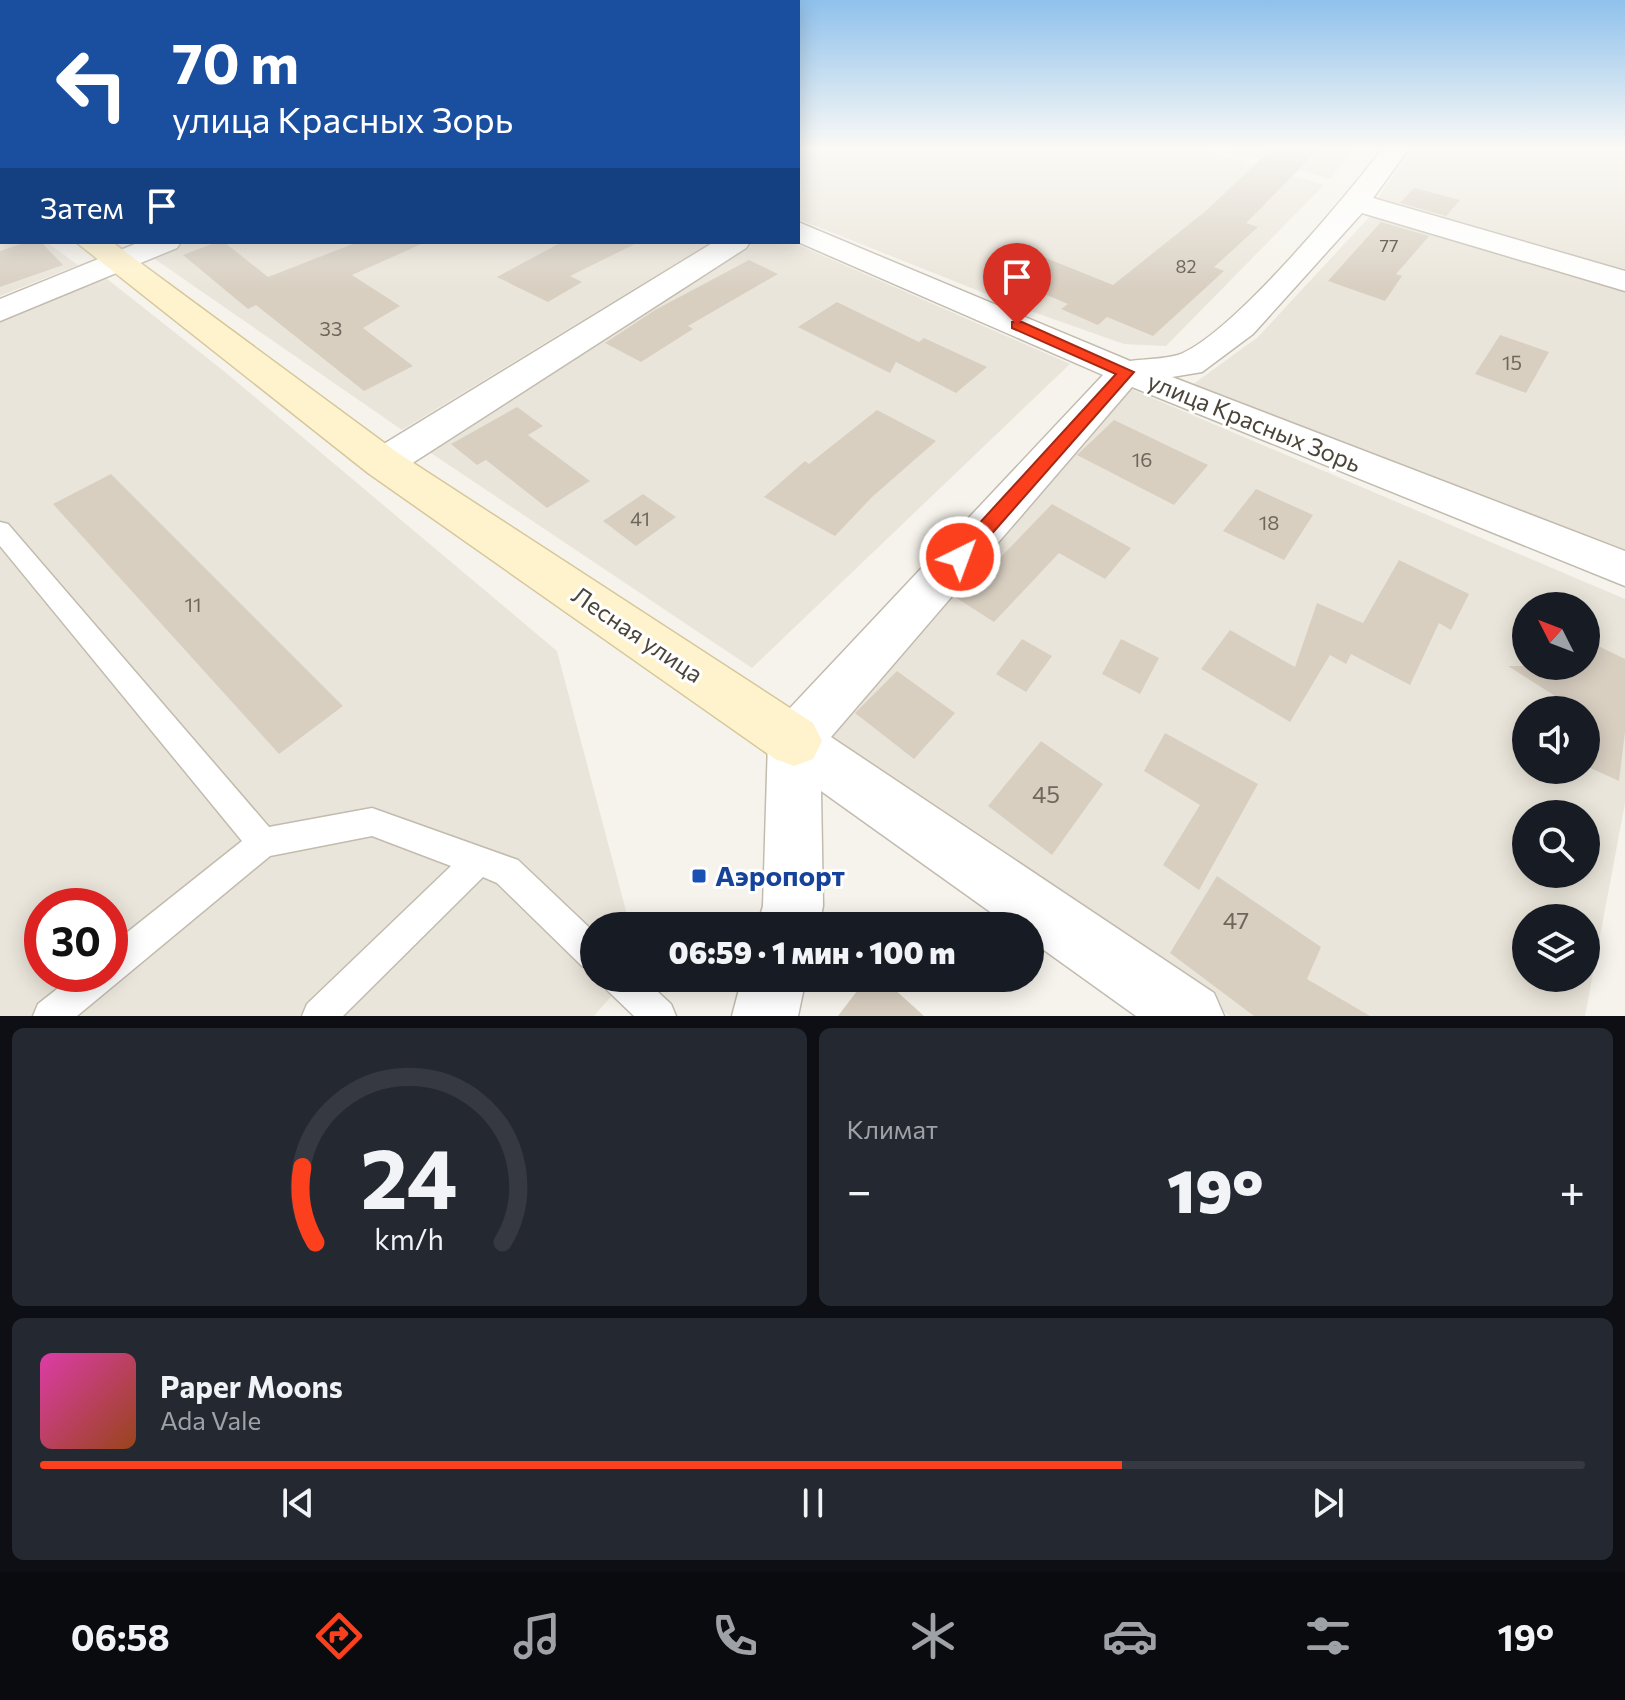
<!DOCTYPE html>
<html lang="ru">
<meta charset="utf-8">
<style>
body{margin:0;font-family:Commissioner,sans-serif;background:#242831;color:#f1f3f6;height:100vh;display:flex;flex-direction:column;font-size:30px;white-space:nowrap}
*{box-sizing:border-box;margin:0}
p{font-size:26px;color:#9ea1a6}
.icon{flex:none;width:44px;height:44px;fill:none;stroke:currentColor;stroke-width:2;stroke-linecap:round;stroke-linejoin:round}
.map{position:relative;height:1016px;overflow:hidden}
.panel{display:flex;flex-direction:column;gap:12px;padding:12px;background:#0d0f14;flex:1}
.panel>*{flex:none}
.hud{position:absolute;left:0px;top:0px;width:800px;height:244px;box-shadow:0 4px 20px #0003;background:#1a4fa0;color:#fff;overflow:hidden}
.needle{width:52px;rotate:312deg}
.buttons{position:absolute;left:1512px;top:592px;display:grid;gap:16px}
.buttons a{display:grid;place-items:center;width:88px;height:88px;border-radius:50%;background:#171b24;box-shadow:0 4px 20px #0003;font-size:40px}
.speed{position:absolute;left:24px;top:888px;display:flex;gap:16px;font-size:40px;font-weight:700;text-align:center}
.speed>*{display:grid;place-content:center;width:104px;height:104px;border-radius:50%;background:#171b24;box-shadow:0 4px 20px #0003;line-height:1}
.speed .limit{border:12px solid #d22;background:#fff;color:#111}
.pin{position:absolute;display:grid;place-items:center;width:68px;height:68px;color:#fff;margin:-82px -34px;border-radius:50% 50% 50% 0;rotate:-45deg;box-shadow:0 0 8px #0007}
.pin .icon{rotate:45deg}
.me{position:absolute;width:88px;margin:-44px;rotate:42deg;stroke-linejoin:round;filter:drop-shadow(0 0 6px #0008)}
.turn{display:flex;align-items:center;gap:28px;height:168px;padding:0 40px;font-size:36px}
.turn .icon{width:104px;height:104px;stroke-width:2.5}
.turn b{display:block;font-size:56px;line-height:68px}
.then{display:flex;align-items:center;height:76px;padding:0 40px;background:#0003;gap:16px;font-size:30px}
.big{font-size:60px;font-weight:800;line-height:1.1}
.panel .widget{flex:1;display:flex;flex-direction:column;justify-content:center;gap:12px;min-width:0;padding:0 28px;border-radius:12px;background:#242831}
.panel .dial{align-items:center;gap:0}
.dial svg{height:208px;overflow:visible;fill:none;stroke:#363941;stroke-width:7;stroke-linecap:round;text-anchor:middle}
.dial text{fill:#f1f3f6;stroke:none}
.song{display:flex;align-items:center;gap:24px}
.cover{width:96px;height:96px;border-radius:12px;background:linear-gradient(135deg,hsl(320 70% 55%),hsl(20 70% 35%))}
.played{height:8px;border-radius:4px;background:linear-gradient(90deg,#fc3f1d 70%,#363941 70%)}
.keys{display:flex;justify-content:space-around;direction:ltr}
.heat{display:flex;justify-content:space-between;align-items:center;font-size:44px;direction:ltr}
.panel .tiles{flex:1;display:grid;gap:12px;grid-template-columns:1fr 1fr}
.widget:last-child{grid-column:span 2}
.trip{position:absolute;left:580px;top:912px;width:464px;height:80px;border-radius:40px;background:#171b24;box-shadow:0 4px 20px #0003;font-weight:800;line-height:80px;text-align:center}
.tab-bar{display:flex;height:128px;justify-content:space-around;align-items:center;background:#090b0e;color:#9ea1a6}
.tab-bar .icon{width:56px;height:56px}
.tab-bar .active{color:#fc3f1d}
.tab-bar b{font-size:36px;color:#f1f3f6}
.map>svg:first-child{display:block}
.residential{fill:#eae5da;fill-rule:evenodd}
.building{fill:#d8cfc1}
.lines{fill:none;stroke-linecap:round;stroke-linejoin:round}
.lane-casing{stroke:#c2bbae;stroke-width:3}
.street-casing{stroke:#c2bbae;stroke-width:3}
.secondary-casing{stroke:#d6c79b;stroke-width:3}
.lane{fill:#fff;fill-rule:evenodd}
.street{fill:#fff;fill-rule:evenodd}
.secondary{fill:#fff3cd;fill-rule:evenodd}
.route{fill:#fc3f1d;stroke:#a42913;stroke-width:2}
.transit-dot{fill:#1a4fb4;stroke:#fff;stroke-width:3}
.labels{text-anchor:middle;stroke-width:6;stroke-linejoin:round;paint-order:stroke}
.far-number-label{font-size:18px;fill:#6e675b}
.number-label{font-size:20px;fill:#6e675b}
.street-label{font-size:24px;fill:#4b4439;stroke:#fff}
.near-number-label{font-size:24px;fill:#6e675b}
.near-transit-label{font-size:28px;font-weight:bold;fill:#164399;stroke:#fff;text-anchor:start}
</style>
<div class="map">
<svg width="1625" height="1016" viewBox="0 0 1625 1016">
<rect width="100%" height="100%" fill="#f6f3ec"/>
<g class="residential">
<path d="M 798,147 L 1192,147 L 1324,185 L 1166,346 L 1124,344 L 1019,307 L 798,219 Z"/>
<path d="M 1221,147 L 1355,147 L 1330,179 Z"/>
<path d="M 1413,147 L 1625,147 L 1625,275 L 1375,202 Z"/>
<path d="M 0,210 L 2,242 L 46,242 L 78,265 L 0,296 Z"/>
<path d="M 1373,213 L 1625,285 L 1625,554 L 1192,385 L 1258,337 Z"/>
<path d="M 180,242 L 711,242 L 402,430 L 149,255 Z"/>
<path d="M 751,242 L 792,242 L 1070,364 L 752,668 L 422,447 Z"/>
<path d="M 97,271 L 225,372 L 557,651 L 630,926 L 594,926 L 594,978 L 627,978 L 594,1016 L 0,1016 L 0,308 ZM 42,906 L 110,906 L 110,974 L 42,974 Z"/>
<path d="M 1131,389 L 1625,599 L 1625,803 L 1585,1016 L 1230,1016 L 810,723 ZM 1526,606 L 1586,606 L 1586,666 L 1526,666 ZM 1526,710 L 1586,710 L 1586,770 L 1526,770 ZM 1526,814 L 1586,814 L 1586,874 L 1526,874 ZM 1526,918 L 1586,918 L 1586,978 L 1526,978 Z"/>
</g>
<g class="building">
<path d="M 1273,147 L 1321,147 L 1246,223 L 1258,227 L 1214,267 L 1224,271 L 1153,336 L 1107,317 L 1098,325 L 1061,309 L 1068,304 L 1009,279 L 1041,256 L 1113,285 L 1207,210 Z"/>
<path d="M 1414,188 L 1460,200 L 1446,216 L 1400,203 Z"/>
<path d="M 1381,222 L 1429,236 L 1396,274 L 1402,276 L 1385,301 L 1328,281 Z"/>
<path d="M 27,242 L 41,242 L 63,265 L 0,287 L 0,251 Z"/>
<path d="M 217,242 L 224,242 L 268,277 L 358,242 L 426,242 L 352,275 L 400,306 L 363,328 L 413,366 L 364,391 L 256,305 L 248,309 L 183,255 Z"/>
<path d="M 562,242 L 639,242 L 570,276 L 582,282 L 548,302 L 497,277 Z"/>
<path d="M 749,260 L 778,274 L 688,326 L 693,329 L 641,362 L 605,343 L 655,310 Z"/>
<path d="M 837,302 L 919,342 L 924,338 L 987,367 L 956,393 L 896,362 L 890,373 L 798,327 Z"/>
<path d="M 1500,335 L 1549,352 L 1526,393 L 1475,374 Z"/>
<path d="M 517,407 L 543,426 L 528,435 L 590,481 L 547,508 L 486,460 L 477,465 L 451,444 Z"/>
<path d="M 877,410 L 936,441 L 872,497 L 835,536 L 764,497 L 805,461 L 809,464 Z"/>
<path d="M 1114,420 L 1208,465 L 1174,505 L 1077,455 Z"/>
<path d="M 111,474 L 343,706 L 279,754 L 53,504 Z"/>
<path d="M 1256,489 L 1313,515 L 1284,560 L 1223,531 Z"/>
<path d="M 643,494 L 676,517 L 636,546 L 603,521 Z"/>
<path d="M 1052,504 L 1131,548 L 1105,579 L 1059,553 L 994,622 L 955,597 L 986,562 L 992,566 Z"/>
<path d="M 1399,560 L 1469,594 L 1451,630 L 1439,623 L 1410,685 L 1351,654 L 1346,664 L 1330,655 L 1290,722 L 1201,669 L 1230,630 L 1295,667 L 1317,603 L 1363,623 Z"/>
<path d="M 1022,639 L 1052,656 L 1026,692 L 996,674 Z"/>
<path d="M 1121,639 L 1159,658 L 1140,694 L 1102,674 Z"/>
<path d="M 1586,640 L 1625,659 L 1625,732 L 1619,781 L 1586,766 L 1586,710 L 1562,710 L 1563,701 L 1508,666 L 1586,666 Z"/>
<path d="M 897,671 L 955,713 L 914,759 L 855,713 Z"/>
<path d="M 1165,733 L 1258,784 L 1199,890 L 1163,865 L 1200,805 L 1144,771 Z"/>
<path d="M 1041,741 L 1103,784 L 1052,855 L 988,806 Z"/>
<path d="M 1217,876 L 1321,947 L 1307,979 L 1370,1016 L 1254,1016 L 1170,953 Z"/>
<path d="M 867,978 L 882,978 L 924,1016 L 838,1016 Z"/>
</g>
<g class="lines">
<defs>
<g id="lane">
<path d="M 0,522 L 8,524 L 269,827 L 372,808 L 518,860 L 594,932 L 594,970 L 582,966 L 497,883 L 483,877 L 343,1016 L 302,1016 L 307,1004 L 451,866 L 372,836 L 270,856 L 77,1016 L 33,1016 L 38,1004 L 76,974 L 110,974 L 110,946 L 242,841 L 0,546 Z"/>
<path d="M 602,978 L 643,978 L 671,1004 L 676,1016 L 634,1016 L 607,990 Z"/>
</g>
<g id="street">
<path d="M 1384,147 L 1410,147 L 1373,198 L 1625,271 L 1625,291 L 1362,213 L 1253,334 L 1202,372 L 1172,377 L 1625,551 L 1625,586 L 1132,387 L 831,737 L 1214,993 L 1224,1016 L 1136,1016 L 1030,940 L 1030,926 L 1010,926 L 821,791 L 823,906 L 819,926 L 757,926 L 763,906 L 768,741 L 775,724 L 1103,375 L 798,242 L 798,222 L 1130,361 C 1145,359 1164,359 1178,355 C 1230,337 1347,195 1384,147 Z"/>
<path d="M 140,242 L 181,242 L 177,248 L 0,321 L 0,299 Z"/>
<path d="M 714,242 L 750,242 L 746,248 L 397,473 L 383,477 L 369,473 L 363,463 L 369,453 Z"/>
<path d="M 742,978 L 806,978 L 798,1016 L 732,1016 Z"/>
</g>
<g id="secondary">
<rect x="0" y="162" width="2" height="17"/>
<path d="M 76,242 L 112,242 L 398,453 L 813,723 L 822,741 L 813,759 L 794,766 L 775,759 L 368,473 Z"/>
</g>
</defs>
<use href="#lane" class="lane-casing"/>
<use href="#street" class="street-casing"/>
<use href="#secondary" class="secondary-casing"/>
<use href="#lane" class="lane"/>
<use href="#street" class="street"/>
<use href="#secondary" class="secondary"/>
</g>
<linearGradient id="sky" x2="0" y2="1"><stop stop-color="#8fc1ec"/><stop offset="0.51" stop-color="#fbfaf6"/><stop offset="1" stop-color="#fbfaf6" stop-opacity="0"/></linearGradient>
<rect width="1625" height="290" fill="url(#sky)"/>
<path class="route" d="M 1012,322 L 1022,322 L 1134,372 L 967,562 L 960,564 L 950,557 L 953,552 L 1116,374 L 1012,328 Z"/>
<rect class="transit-dot" x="691" y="868" width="16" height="16" rx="4"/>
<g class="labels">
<g class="far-number-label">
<text x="1389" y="252">77</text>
<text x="1186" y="273">82</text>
</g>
<g class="number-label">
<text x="331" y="336">33</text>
<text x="1512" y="370">15</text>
<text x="1142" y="467">16</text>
<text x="640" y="526">41</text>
<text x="1269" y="530">18</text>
<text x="193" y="612">11</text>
</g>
<g class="street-label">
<text transform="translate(1254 423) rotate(22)" y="8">улица Красных Зорь</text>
<text transform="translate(637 635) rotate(34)" y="8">Лесная улица</text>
</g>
<g class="near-number-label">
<text x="1046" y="803">45</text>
<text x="1236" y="929">47</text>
</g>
<g class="near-transit-label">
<text x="715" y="886">Аэропорт</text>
</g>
</g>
</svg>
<div class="buttons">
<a><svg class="needle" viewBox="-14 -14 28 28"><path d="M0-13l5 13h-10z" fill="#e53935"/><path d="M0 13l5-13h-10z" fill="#9ea1a6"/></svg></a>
<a><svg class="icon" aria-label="sound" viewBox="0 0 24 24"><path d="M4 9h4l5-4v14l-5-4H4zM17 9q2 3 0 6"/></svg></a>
<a><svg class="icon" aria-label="search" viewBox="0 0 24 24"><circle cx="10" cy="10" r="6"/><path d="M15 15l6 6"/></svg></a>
<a><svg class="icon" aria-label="layers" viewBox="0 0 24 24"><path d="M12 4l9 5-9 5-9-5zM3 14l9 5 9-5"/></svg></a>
</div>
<div class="speed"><div class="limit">30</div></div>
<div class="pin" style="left:1017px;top:325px;background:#d93025"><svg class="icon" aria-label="arrive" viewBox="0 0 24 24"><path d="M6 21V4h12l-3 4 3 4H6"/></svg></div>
<svg class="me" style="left:960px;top:557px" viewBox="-20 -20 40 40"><circle r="17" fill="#fc3f1d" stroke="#fff" stroke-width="3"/><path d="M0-11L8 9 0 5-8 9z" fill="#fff"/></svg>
<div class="trip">06:59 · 1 мин · 100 m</div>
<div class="hud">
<div class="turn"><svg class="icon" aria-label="left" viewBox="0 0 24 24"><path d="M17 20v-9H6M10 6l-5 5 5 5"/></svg><div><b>70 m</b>улица Красных Зорь</div></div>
<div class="then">Затем<svg class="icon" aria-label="arrive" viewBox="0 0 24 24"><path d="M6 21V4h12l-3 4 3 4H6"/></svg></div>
</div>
</div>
<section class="panel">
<div class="tiles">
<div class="widget dial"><svg viewBox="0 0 100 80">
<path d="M14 69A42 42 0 1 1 86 69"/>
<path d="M14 69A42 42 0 0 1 9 40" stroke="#fc3f1d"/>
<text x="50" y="56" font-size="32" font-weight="700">24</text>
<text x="50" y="72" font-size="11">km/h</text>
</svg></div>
<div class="widget"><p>Климат</p>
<div class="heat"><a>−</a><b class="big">19°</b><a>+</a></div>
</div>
<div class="widget">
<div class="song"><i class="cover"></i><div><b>Paper Moons</b><p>Ada Vale</p></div></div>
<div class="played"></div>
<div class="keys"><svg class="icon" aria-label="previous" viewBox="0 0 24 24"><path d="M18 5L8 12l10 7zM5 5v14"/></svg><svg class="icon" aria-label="pause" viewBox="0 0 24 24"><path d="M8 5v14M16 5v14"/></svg><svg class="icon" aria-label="next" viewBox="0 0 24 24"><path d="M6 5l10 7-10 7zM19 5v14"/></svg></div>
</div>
</div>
</section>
<nav class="tab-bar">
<b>06:58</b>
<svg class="icon active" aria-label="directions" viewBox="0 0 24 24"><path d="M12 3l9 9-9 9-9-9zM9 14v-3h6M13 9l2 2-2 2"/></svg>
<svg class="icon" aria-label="music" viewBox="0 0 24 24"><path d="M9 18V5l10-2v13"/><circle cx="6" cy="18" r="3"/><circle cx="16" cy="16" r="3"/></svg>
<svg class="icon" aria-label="phone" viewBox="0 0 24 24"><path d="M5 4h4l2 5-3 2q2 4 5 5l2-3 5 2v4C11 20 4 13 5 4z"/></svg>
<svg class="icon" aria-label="climate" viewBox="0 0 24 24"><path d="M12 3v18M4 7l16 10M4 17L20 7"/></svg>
<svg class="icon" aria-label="car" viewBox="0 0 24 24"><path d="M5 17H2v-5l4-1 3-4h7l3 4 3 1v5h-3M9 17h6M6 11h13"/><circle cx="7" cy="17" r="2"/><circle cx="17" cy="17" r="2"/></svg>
<svg class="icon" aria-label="filters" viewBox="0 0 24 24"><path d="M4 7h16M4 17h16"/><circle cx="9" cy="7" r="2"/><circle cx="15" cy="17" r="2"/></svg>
<b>19°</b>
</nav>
